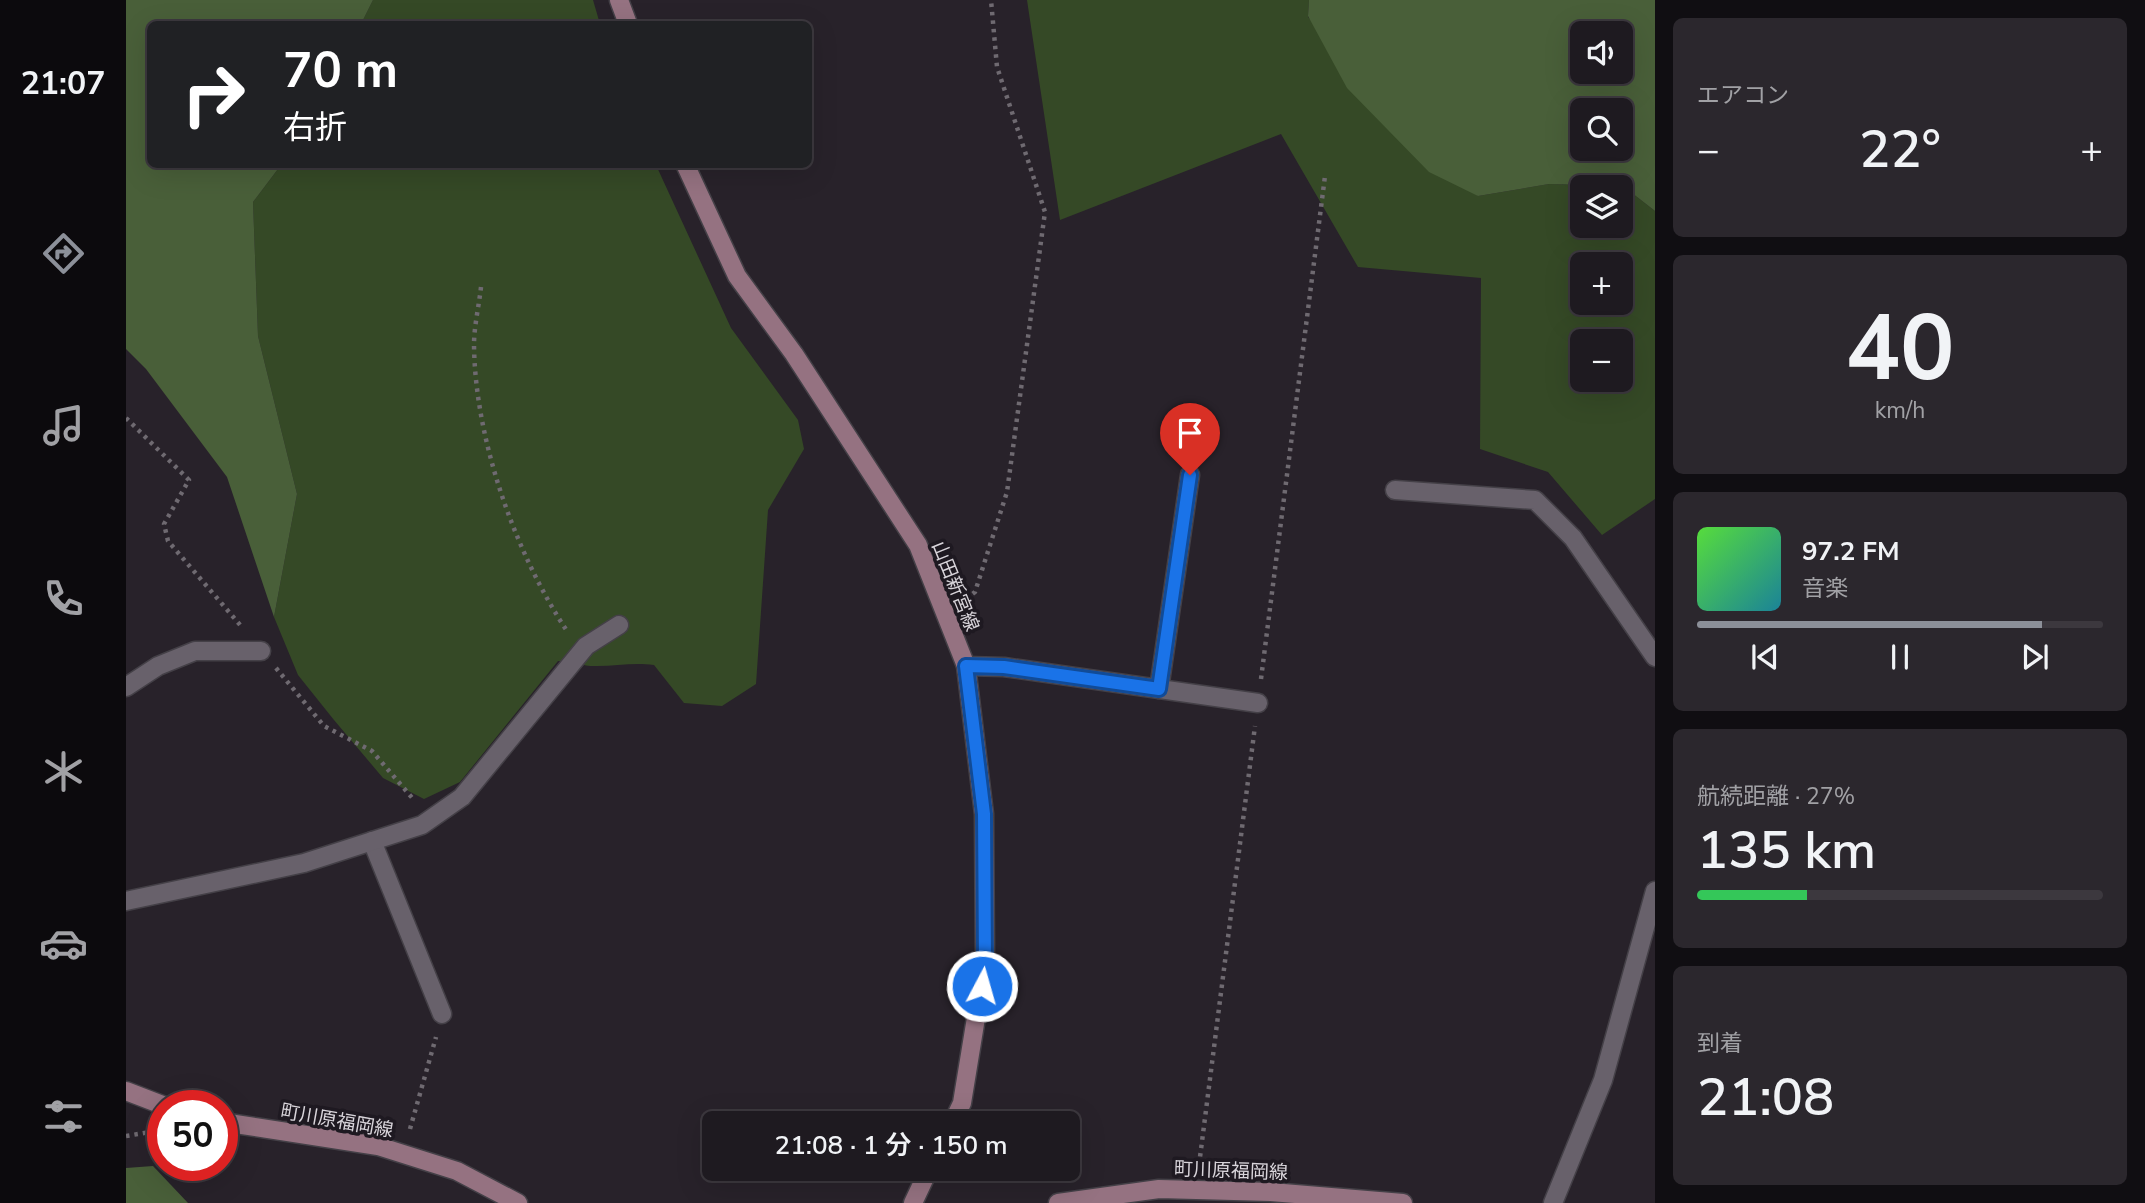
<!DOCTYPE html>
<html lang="ja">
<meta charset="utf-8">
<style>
body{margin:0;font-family:"Nunito Sans","Noto Sans JP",sans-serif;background:#2b272d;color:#f1f3f6;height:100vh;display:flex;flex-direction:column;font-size:26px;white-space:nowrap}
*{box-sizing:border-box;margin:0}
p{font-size:23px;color:#a1a1a5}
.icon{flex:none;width:38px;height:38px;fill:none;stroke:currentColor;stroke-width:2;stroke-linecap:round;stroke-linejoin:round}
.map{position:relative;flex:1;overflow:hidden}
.side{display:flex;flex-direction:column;gap:18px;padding:18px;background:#100e12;width:490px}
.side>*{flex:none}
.top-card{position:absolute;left:21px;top:21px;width:665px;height:147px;border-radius:10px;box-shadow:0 7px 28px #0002,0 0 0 2px #3c383e;background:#202124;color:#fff;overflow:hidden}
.buttons{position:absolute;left:1444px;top:21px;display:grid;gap:14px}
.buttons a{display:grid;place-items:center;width:63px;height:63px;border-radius:10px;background:#1e1a20;box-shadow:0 7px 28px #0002,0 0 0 2px #3c383e;font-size:35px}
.speed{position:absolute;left:21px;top:1090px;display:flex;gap:14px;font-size:35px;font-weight:700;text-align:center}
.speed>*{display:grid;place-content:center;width:91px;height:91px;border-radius:50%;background:#1e1a20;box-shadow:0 7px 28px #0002,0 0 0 2px #3c383e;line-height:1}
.speed .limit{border:10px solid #d22;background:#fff;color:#111}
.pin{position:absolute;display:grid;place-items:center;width:60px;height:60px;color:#fff;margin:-72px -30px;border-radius:50% 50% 50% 0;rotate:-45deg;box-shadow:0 0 7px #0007}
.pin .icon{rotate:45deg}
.me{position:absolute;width:77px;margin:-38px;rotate:6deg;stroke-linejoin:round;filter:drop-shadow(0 0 5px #0008)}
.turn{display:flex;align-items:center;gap:24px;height:147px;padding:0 21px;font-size:32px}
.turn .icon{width:91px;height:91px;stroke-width:2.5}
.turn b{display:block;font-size:49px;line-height:60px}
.big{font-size:52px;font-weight:600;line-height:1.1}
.side .tile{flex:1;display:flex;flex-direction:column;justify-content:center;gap:10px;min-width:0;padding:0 24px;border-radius:10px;background:#2b272d}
.side .dial{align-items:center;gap:0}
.dial b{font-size:91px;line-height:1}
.song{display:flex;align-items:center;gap:21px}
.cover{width:84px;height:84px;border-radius:10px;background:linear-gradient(135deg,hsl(110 70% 55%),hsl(190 70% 35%))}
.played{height:7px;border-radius:4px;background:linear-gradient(90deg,#8c9099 85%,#3c383e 85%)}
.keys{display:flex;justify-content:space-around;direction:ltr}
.heat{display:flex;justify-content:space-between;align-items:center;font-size:38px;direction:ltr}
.charge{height:10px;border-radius:5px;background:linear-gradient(90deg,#34c759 27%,#3c383e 0)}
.trip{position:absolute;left:576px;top:1111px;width:378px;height:70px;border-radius:10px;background:#1e1a20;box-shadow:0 7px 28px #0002,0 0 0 2px #3c383e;font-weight:600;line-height:70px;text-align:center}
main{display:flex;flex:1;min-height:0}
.tab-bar{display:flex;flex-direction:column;width:126px;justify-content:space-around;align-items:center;background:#0c0a0d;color:#a1a1a5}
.tab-bar .icon{width:49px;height:49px}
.tab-bar .selected{color:#8c9099}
.tab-bar b{font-size:32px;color:#f1f3f6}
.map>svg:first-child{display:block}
.green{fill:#354926;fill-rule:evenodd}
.forest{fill:#495f39;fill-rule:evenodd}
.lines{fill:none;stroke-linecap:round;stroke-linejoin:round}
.minor-casing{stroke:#444047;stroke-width:21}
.secondary-casing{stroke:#444047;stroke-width:21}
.path{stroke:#6f6a71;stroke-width:4.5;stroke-dasharray:3.5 5;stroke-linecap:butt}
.minor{stroke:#68616b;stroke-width:18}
.secondary{stroke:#957281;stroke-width:18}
.route-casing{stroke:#114b97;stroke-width:18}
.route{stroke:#1a73e8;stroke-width:12}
.labels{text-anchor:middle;stroke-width:7;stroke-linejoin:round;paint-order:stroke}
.street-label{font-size:19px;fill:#d8d4da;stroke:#1e1921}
</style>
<main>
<nav class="tab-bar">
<b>21:07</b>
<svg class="icon selected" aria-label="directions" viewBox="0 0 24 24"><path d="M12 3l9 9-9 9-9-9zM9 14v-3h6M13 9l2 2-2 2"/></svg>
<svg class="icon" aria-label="music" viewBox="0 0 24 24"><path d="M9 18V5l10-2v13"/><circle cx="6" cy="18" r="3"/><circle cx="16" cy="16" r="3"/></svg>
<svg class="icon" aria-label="phone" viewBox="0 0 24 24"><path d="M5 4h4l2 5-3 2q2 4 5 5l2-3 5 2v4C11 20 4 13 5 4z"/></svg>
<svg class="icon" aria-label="climate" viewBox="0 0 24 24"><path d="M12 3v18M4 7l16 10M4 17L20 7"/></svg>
<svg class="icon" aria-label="car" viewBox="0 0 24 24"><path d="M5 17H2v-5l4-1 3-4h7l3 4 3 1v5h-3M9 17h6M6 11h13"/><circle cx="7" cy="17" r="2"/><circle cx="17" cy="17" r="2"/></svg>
<svg class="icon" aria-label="filters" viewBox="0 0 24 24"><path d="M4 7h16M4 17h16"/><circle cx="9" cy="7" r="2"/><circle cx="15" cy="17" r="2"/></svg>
</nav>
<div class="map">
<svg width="1529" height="1203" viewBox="0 0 1529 1203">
<rect width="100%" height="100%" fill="#28222a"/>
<g class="green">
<path d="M 247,0 L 467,0 L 474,24 L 235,24 Z"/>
<path d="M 901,0 L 1183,0 L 1182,17 L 1352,196 L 1423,184 L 1497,186 L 1529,211 L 1529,499 L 1476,535 L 1422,472 L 1354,449 L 1355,278 L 1232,267 L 1155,134 L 934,220 ZM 1456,187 L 1494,187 L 1494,226 L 1456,226 ZM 1456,264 L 1494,264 L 1494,303 L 1456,303 ZM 1456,341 L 1494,341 L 1494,380 L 1456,380 Z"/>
<path d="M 155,165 L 530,165 L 605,328 L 672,420 L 678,449 L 642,510 L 630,684 L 596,706 L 558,703 L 528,665 C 508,662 491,666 471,666 C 458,667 446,660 432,661 L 334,782 L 298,799 L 257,778 L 208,720 L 172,675 L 148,617 L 171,494 L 132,336 L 127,202 Z"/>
</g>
<g class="forest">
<path d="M 0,0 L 247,0 L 235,24 L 24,24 L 24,164 L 155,165 L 127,202 L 132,336 L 171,494 L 148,617 L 101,477 L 20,369 L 0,349 Z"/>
<path d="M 1183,0 L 1529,0 L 1529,211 L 1497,186 L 1423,184 L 1352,196 L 1303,172 L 1221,88 L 1182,16 ZM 1456,33 L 1494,33 L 1494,72 L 1456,72 ZM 1456,110 L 1494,110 L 1494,149 L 1456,149 Z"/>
<path d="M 27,1166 L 62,1203 L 0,1203 L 0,1168 Z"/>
</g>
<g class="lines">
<defs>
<g id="minor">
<path d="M 1269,490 L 1409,500 L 1447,538 L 1529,657"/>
<path d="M 840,666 L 878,667 L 1132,703"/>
<path d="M 0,687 L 32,666 L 69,651 L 135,651"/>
<path d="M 1033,689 L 1064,475"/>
<path d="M 246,841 L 316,1014"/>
<path d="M 0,901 L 178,863 L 296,825 L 336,797 L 460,646 L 493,625"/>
<path d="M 1427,1203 L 1477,1080 L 1529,891"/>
</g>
<g id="secondary">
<path d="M 493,0 L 502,24"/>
<path d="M 559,164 L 611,276 L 668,354 L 792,545 L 840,666 L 858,814 L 859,963 L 836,1103 L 826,1124"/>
<path d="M 0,1091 L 39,1106"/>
<path d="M 96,1122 L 252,1146 L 331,1171 L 392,1203"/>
<path d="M 787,1203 L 803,1169"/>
<path d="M 932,1203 L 1033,1189 L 1145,1192 L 1277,1203"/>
</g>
</defs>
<use href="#minor" class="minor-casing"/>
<use href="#secondary" class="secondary-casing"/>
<g class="path">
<path d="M 355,287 C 353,306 348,326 348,345 C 349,439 389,553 441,631"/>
<path d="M 0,418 L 63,480 L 38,524 L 42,541 L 115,626"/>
<path d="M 840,599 L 849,592 L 881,492 L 919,212 L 871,67 L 865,0"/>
<path d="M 150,668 L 198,726 L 246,751 L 288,800"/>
<path d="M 1135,679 L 1199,176"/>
<path d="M 284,1129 L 310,1037"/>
<path d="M 0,1136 L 30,1131"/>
<path d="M 1073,1165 L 1129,726"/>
</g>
<use href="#minor" class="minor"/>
<use href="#secondary" class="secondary"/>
</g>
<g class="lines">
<defs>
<path id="route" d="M 856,986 L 859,963 L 858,814 L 840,666 L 878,667 L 1033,689 L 1064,475"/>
</defs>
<use href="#route" class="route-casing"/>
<use href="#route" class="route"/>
</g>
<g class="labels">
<g class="street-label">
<text transform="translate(830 586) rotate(68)" y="7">山田新宮線</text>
<text transform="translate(211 1120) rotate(10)" y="7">町川原福岡線</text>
<text transform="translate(1105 1170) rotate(2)" y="7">町川原福岡線</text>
</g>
</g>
</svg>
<div class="buttons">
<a><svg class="icon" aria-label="sound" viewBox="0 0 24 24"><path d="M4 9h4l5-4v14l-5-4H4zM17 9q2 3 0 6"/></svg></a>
<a><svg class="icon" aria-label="search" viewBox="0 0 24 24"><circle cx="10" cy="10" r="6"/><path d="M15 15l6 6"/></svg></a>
<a><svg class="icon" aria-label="layers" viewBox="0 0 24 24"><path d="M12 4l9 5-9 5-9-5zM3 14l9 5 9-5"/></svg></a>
<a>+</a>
<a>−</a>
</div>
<div class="speed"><div class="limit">50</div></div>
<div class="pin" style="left:1064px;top:475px;background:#d93025"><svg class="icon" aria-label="arrive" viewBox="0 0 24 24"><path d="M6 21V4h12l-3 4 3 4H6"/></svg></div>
<svg class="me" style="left:856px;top:986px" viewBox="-20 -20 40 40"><circle r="17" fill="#1a73e8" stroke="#fff" stroke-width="3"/><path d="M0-11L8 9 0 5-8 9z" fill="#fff"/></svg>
<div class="trip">21:08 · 1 分 · 150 m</div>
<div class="top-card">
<div class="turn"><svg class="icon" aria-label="right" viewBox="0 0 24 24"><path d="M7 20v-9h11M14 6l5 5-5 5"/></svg><div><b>70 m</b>右折</div></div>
</div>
</div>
<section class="side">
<div class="tile"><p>エアコン</p>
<div class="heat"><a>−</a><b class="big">22°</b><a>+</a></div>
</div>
<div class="tile dial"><b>40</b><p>km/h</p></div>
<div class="tile">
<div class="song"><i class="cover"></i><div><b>97.2 FM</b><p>音楽</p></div></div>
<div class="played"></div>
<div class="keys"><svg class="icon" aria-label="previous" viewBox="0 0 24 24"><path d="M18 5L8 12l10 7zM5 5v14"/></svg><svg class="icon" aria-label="pause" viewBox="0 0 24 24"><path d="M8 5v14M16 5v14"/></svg><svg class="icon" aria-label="next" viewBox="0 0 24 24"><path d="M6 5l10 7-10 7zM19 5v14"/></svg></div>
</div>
<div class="tile"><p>航続距離 · 27%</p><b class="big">135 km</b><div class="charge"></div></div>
<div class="tile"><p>到着</p><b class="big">21:08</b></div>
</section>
</main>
